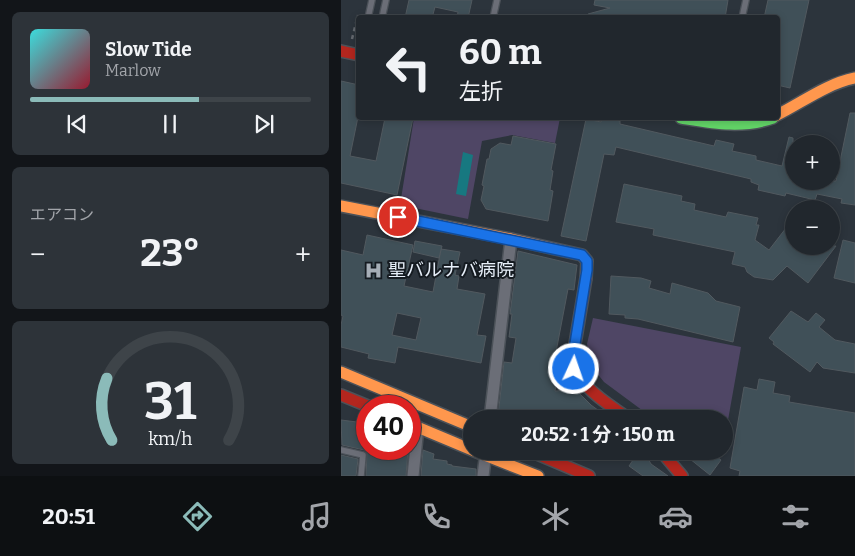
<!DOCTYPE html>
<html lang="ja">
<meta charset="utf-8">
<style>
body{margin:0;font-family:Bitter,"Noto Sans JP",serif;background:#2d3339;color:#f1f3f6;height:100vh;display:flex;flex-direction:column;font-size:19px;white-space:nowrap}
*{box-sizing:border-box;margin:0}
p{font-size:16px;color:#a2a5aa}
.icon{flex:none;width:28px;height:28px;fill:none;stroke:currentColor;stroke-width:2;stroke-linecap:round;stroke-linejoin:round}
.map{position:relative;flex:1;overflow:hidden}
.sheet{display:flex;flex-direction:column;gap:12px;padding:12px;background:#121519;width:341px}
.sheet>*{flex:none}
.guide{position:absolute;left:15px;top:15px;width:424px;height:105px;border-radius:5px;box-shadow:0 2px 8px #0003,0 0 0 1px #3e4449;background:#21272d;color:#f1f3f6;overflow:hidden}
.fabs{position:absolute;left:444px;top:135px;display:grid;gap:10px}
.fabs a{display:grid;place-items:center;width:55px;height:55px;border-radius:50%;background:#21272d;box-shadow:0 2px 8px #0003,0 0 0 1px #3e4449;font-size:25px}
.speed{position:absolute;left:15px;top:395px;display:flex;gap:10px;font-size:25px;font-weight:700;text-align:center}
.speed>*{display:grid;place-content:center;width:65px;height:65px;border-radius:50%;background:#21272d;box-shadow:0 2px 8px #0003,0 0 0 1px #3e4449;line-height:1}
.speed .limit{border:8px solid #d22;background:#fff;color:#111}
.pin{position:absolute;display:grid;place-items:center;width:42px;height:42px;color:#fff;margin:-21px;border:2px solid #fff;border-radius:50%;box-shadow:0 1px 5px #0007}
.me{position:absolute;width:55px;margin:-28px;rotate:3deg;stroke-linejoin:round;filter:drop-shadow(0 0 4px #0008)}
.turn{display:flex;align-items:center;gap:18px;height:105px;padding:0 20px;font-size:22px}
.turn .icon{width:65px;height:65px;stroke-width:2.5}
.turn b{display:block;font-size:35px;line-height:42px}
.big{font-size:38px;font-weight:700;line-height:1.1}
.sheet .card{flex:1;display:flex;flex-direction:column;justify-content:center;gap:8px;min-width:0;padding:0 18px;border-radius:8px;background:#2d3339}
.sheet .dial{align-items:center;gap:0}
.dial svg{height:130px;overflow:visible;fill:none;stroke:#3e4449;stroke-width:7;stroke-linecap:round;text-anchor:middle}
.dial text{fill:#f1f3f6;stroke:none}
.song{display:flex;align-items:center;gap:15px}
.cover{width:60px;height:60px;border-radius:8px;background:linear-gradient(135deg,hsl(180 70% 55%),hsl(350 70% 35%))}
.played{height:5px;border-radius:2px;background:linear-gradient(90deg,#8bbbb9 60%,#3e4449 60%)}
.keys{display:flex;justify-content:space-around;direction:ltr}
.heat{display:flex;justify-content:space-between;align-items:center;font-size:28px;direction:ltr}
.trip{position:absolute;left:122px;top:410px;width:270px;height:50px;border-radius:25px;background:#21272d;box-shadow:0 2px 8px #0003,0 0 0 1px #3e4449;font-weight:700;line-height:50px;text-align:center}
.menu{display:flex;height:80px;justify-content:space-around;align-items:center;background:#0d1012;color:#a2a5aa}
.menu .icon{width:35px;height:35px}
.menu .active{color:#8bbbb9}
.menu b{font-size:22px;color:#f1f3f6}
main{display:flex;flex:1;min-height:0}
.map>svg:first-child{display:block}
.green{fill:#4f4665}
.water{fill:#177880}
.building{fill:#405058;stroke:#51595f;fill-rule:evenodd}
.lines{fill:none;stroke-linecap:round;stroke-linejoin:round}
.lane-casing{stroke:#4c5259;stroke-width:8}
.street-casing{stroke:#4c5259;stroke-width:14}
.fast-casing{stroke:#4c5259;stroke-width:14}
.slow-casing{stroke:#4c5259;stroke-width:14}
.jam-casing{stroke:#4c5259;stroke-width:14}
.path{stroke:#656a70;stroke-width:2.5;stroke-dasharray:4 4;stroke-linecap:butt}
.lane{stroke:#6b6e77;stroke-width:5.5}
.street{stroke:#6b6e77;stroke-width:11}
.fast{stroke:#63d668;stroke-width:11}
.slow{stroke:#ff974d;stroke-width:11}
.jam{stroke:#b3261e;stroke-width:11}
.route-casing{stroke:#114b97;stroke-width:12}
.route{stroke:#1a73e8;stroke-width:9}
.labels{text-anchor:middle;stroke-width:4;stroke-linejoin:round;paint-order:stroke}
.poi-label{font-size:18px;fill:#e7eff9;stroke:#151b21;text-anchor:start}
</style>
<main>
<section class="sheet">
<div class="card">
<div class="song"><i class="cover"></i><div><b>Slow Tide</b><p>Marlow</p></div></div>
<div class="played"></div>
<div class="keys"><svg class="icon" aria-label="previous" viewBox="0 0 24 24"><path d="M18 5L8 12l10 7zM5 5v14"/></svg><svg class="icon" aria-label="pause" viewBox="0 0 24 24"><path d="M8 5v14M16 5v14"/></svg><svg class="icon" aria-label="next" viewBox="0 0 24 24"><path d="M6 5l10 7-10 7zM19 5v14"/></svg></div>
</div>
<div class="card"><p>エアコン</p>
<div class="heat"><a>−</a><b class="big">23°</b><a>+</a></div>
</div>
<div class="card dial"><svg viewBox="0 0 100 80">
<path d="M14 69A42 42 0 1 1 86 69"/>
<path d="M14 69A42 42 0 0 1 11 31" stroke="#8bbbb9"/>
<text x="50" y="56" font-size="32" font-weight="700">31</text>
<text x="50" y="72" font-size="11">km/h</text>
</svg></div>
</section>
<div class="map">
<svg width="514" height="476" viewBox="0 0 514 476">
<rect width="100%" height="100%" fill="#2c343c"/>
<g class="green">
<path d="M 73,118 L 219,118 L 214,143 L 171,135 L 141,141 L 127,219 L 59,205 Z"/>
<path d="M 252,318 L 400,347 L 384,437 L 384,419 L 313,419 L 263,382 L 251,367 L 246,344 Z"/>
</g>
<path class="water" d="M 122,152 L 132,155 L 125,196 L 115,194 Z"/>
<g class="building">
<path d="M 68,0 L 131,0 L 127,18 L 116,18 L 117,12 L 94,7 L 91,18 L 64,18 Z"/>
<path d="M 254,0 L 387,0 L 384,18 L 247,18 L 247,14 L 269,8 L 253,5 Z"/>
<path d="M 427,0 L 468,0 L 449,88 L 436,85 L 436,18 L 423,18 Z"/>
<path d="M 0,81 L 18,85 L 18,112 L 9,156 L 35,161 L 44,118 L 72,118 L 56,195 L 0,183 Z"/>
<path d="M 509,113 L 514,113 L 514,205 L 500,203 L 501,199 L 476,194 L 474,200 L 445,193 L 444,196 L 417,190 L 418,185 L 410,182 L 410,179 L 275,147 L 273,155 L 263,154 L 245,241 L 220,236 L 245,119 L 260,122 L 261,118 L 279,121 L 279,124 L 373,146 L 375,140 L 393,144 L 391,151 L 415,156 L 415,160 L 441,166 L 448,137 L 452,138 L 452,181 L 495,181 Z"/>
<path d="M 172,136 L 215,144 L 210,170 L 212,171 L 209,190 L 212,191 L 207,221 L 145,209 L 140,200 L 143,186 L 141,185 L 146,159 L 148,159 L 150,149 L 159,143 L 170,145 Z"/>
<path d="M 283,184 L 341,196 L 340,201 L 354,204 L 353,210 L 385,217 L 387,212 L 417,218 L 415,225 L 418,225 L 414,240 L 428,250 L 452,219 L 452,246 L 495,246 L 467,283 L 446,266 L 432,280 L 413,277 L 406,272 L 404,267 L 391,264 L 394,252 L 312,235 L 313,229 L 275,222 Z"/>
<path d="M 26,235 L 72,245 L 63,286 L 92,292 L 100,249 L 119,252 L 114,275 L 118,276 L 116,289 L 144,294 L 136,335 L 145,336 L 140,363 L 57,347 L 54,363 L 27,358 L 28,354 L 0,347 L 0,325 L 2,316 L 0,315 L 0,250 L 22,255 ZM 56,313 L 80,318 L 75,340 L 51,335 Z"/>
<path d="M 502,240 L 514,243 L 514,283 L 493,278 Z"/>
<path d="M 74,241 L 101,246 L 98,258 L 72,252 Z"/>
<path d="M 177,251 L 236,265 L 233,290 L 227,289 L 211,373 L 217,374 L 214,391 L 235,390 L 250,405 L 269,419 L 232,419 L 173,410 L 173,417 L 157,416 L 163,362 L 171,363 L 175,338 L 168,337 L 171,314 L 169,314 Z"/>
<path d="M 270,276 L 300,278 L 310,281 L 308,288 L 329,294 L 331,283 L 367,293 L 375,301 L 399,307 L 392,342 L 297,319 L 284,318 L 284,315 L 268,314 Z"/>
<path d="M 450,311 L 467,322 L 475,313 L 484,320 L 478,327 L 494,340 L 514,344 L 514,373 L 482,368 L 476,362 L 469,372 L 432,344 L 433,342 L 428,338 Z"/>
<path d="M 418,379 L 434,382 L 432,393 L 449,396 L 448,402 L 514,413 L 514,476 L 398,476 L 399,471 L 389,468 L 403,387 L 416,390 Z"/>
<path d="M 0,420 L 16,422 L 15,426 L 25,427 L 24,431 L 26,431 L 26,449 L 67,449 L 65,476 L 25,476 L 26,453 L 23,450 L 1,445 Z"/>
<path d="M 82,450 L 93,454 L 92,459 L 106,461 L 106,464 L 111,465 L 111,466 L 135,469 L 135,476 L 80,476 Z"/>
<path d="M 281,451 L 303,451 L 310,464 L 327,476 L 302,476 L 288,466 L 292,460 Z"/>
<path d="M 339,451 L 368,451 L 380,460 L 369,475 Z"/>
<path d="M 0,455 L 17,459 L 15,476 L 0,476 Z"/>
</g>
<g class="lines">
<defs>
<g id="lane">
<path d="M 27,18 L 31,0"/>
<path d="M 41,18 L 45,0"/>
<path d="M 152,18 L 156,0"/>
<path d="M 401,18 L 405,0"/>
<path d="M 0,450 L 22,455 L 20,476"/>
</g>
<g id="street">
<path d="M 149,419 L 170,239"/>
<path d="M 72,476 L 77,427"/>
<path d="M 142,476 L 145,451"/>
</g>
<path id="fast" d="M 340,118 C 371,123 401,129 432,118"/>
<g id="slow">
<path d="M 436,115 C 462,102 485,84 514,78"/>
<path d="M 0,206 L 170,239 L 241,255 L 246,261 L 245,278"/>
<path d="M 0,372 L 131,427"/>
<path d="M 69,424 L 131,450"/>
<path d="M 133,451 L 197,476"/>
</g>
<g id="jam">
<path d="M 0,51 L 18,55"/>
<path d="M 245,278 L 232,356 C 235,387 265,402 288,419"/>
<path d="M 0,395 L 27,406"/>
<path d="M 189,451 L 248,476"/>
<path d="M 320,451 L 341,476"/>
</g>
</defs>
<use href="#lane" class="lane-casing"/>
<use href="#street" class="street-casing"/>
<use href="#fast" class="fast-casing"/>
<use href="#slow" class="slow-casing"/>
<use href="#jam" class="jam-casing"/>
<path class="path" d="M 11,39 L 17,15"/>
<use href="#lane" class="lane"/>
<use href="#street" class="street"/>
<use href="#fast" class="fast"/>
<use href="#slow" class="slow"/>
<use href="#jam" class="jam"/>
</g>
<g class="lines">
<defs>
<path id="route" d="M 57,217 L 241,255 L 246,261 L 246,270 L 232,356 L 233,369"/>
</defs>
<use href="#route" class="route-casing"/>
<use href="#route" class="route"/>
</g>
<defs>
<symbol id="hospital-bare" viewBox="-9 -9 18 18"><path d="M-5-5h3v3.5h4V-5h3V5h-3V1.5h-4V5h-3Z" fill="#a6aeb7" stroke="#151b21" stroke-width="2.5" paint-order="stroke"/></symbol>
</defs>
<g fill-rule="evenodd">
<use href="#hospital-bare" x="20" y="258" width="25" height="25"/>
</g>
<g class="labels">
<g class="poi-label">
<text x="47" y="276">聖バルナバ病院</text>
</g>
</g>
</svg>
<div class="fabs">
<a>+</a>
<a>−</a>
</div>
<div class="speed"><div class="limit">40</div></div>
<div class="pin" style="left:57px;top:217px;background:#d93025"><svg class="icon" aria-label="arrive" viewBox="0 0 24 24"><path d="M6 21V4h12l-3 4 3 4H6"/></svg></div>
<svg class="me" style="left:233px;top:369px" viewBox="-20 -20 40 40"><circle r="17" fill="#1a73e8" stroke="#fff" stroke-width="3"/><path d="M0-11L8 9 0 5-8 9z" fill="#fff"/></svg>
<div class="trip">20:52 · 1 分 · 150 m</div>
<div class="guide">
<div class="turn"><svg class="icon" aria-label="left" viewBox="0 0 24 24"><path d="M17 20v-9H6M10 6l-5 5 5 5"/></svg><div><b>60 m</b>左折</div></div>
</div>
</div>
</main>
<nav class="menu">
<b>20:51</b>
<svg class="icon active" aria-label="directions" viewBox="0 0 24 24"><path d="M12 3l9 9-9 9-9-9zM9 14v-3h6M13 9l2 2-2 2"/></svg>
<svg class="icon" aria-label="music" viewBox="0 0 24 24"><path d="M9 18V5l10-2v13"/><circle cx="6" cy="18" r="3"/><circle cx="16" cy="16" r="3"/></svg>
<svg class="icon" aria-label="phone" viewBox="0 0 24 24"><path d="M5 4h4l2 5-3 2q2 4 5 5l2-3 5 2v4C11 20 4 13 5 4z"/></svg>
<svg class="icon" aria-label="climate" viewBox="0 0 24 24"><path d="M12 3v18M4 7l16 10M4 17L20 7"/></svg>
<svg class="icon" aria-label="car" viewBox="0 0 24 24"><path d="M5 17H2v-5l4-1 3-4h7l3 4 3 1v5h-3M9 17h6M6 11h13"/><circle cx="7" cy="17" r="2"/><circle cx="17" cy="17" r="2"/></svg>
<svg class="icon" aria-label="filters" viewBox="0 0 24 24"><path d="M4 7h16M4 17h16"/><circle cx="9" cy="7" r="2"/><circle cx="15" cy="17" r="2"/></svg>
</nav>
